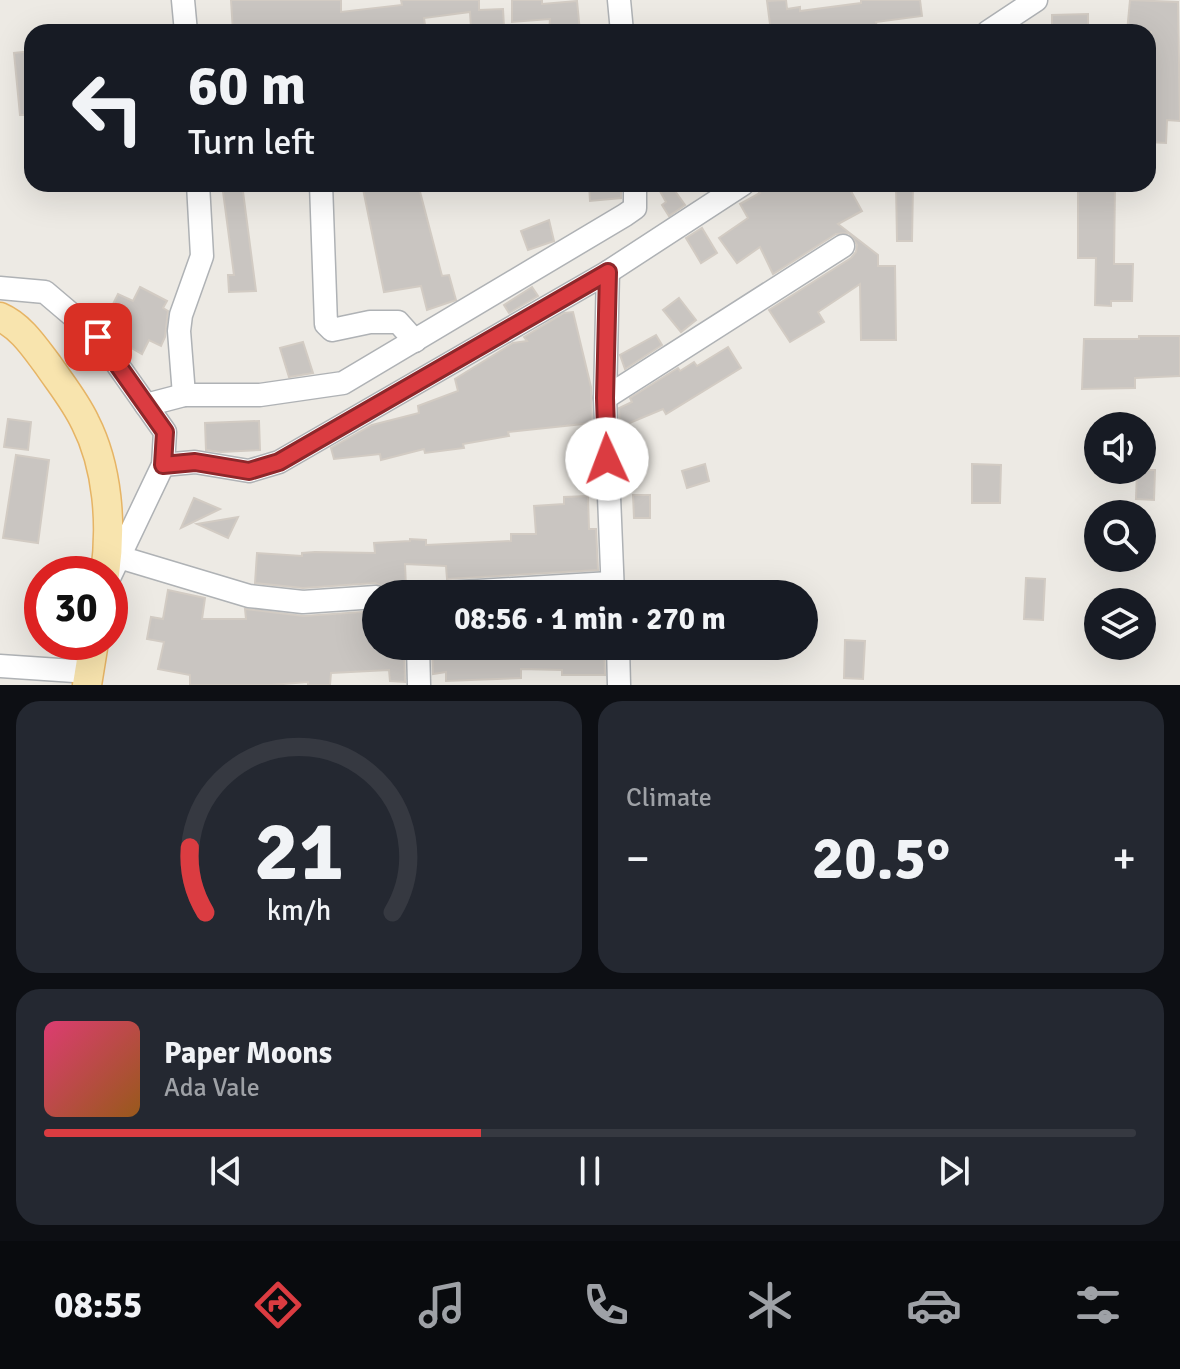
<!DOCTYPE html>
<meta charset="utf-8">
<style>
body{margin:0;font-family:Signika,sans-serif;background:#242831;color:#f1f3f6;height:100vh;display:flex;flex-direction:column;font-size:30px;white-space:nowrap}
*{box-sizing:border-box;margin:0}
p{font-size:26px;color:#9ea1a6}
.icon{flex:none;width:44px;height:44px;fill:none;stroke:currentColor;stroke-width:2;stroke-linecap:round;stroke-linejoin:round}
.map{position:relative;height:685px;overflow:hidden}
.drawer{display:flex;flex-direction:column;gap:16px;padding:16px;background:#0d0f14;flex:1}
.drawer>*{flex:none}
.banner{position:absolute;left:24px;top:24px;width:1132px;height:168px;border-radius:24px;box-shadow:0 8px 32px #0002;background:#171b24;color:#f1f3f6;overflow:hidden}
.tools{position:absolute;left:1084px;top:412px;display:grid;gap:16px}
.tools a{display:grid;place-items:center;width:72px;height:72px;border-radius:50%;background:#171b24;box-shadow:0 8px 32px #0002;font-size:40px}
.speed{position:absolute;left:24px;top:556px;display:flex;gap:16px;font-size:40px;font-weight:700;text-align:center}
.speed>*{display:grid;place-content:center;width:104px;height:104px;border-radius:50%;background:#171b24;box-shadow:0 8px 32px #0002;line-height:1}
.speed .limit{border:12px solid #d22;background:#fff;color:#111}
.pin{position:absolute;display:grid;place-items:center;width:68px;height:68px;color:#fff;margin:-34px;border-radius:16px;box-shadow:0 4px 12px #0006}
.me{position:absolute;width:88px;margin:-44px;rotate:358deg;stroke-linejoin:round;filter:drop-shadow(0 0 6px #0008)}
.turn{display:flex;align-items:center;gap:28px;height:168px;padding:0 32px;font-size:36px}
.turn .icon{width:104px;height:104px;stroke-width:2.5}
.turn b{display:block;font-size:56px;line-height:68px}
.big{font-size:60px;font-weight:800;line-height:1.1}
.drawer .tile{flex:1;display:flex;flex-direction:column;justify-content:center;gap:12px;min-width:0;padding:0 28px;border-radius:24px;background:#242831}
.drawer .dial{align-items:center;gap:0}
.dial svg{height:208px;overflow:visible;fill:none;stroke:#363941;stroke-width:7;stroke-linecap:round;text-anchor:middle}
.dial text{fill:#f1f3f6;stroke:none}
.song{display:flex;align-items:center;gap:24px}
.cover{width:96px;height:96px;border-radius:12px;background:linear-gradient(135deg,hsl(340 70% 55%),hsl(30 70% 35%))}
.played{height:8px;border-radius:4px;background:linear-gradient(90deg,#db3c41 40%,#363941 40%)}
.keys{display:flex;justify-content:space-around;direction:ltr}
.heat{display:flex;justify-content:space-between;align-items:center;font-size:44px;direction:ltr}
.drawer .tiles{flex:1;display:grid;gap:16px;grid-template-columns:1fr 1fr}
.tile:last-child{grid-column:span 2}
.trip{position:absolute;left:362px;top:580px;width:456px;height:80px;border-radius:40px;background:#171b24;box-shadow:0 8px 32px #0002;font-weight:800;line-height:80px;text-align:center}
.menu{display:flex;height:128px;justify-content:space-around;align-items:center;background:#090b0e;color:#9ea1a6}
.menu .icon{width:56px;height:56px}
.menu .active{color:#db3c41}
.menu b{font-size:36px;color:#f1f3f6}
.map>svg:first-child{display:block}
.building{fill:#c9c5c1;stroke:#d2cbc3;stroke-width:2}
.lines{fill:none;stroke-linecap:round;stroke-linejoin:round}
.minor-casing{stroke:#afb2b5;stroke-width:25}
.major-casing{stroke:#e6b465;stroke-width:31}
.minor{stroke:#fff;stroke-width:22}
.major{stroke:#f8e4ae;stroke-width:28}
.route-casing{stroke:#8e272a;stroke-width:20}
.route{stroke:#db3c41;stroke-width:14}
</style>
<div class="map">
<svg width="1180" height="685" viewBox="0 0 1180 685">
<rect width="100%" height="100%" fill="#edeae4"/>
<g class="building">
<path d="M 231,0 L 341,0 L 341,12 L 402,5 L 401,0 L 479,0 L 479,10 L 503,9 L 504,27 L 471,28 L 470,12 L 424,18 L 426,32 L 361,32 L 360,30 L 233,32 Z"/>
<path d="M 512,0 L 542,0 L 542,4 L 577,1 L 580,32 L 549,32 L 550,19 L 512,22 Z"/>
<path d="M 786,0 L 787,9 L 800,7 L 800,11 L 861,3 L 861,0 L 920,0 L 922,16 L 876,22 L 877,29 L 853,32 L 771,32 L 767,1 Z"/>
<path d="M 1130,0 L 1178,2 L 1180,121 L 1167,120 L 1166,143 L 1148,142 L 1151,32 L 1127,32 Z"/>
<path d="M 1088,14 L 1088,32 L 1052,32 L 1052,15 Z"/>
<path d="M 32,51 L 32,115 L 20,115 L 14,53 Z"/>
<path d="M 222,184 L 242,184 L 256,291 L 229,292 L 228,275 L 234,275 Z"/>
<path d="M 362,184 L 418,184 L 442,276 L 449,275 L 456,300 L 427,310 L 421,286 L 384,292 Z"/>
<path d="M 589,184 L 621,184 L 621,198 L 590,201 Z"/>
<path d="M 656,184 L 670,184 L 685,205 L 669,216 L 662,205 L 666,202 Z"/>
<path d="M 770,184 L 847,184 L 862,211 L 838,224 L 878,255 L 878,266 L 895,266 L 896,340 L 861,340 L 860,284 L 818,312 L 824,322 L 790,342 L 769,310 L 851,258 L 856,252 L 857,245 L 849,233 L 836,234 L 773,274 L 760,247 L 737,263 L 719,238 L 748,218 L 740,204 L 760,193 L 758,191 Z"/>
<path d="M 896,184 L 913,184 L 912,241 L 897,241 Z"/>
<path d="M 1078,184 L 1115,184 L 1114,264 L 1133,264 L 1132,301 L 1111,301 L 1111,306 L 1095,305 L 1096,258 L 1078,258 Z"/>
<path d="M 549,220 L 554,241 L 528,250 L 521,231 Z"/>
<path d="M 702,228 L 717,253 L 701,263 L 686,238 Z"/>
<path d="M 140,287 L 167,301 L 163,308 L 168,311 L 165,337 L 161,346 L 149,340 L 142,354 L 118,340 L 129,318 L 111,308 L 118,294 L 133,301 Z"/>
<path d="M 532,287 L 538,296 L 509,313 L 504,305 Z"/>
<path d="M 679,298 L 696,320 L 681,332 L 663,310 Z"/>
<path d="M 573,312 L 591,387 L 592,423 L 508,432 L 509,436 L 463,444 L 464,448 L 425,453 L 424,449 L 381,460 L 380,454 L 334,459 L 331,448 L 372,425 L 419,413 L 418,406 L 458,391 L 455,379 L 513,343 L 527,341 L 524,337 L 564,313 Z"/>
<path d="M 656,335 L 662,345 L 625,369 L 620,355 Z"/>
<path d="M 1139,336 L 1180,336 L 1180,376 L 1135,378 L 1135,388 L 1082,389 L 1084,339 L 1139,339 Z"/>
<path d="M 303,342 L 313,373 L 289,377 L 280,348 Z"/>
<path d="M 728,347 L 741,368 L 666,414 L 663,409 L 620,427 L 619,408 L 632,402 L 630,398 L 678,368 L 680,371 L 694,362 L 697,366 Z"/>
<path d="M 8,419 L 31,422 L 28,450 L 4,447 Z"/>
<path d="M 259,421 L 260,450 L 221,452 L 206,450 L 205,423 Z"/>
<path d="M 16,455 L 49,460 L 38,543 L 3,538 Z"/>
<path d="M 705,464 L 709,481 L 687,488 L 682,471 Z"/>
<path d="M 972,464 L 1001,465 L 1000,503 L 972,503 Z"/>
<path d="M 1137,470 L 1155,470 L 1154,500 L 1136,499 Z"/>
<path d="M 633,495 L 650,495 L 650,518 L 634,518 Z"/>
<path d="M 588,496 L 589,529 L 596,529 L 598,570 L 447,579 L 446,566 L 405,564 L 406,587 L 386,588 L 375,583 L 303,588 L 255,583 L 257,553 L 302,556 L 302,553 L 315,552 L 375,553 L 374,543 L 410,541 L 410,539 L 426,540 L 426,545 L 511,541 L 511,534 L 536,534 L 534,506 L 564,504 L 564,497 Z"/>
<path d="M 194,498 L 220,509 L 181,528 Z"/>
<path d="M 238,517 L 228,538 L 197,524 Z"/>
<path d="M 1026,578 L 1045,579 L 1043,620 L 1024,619 Z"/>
<path d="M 168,590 L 205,598 L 202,619 L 246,619 L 245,609 L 304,616 L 376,611 L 376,646 L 404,646 L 405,682 L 390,681 L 389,670 L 331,673 L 330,685 L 308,685 L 308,682 L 271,685 L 190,685 L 190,675 L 158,669 L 164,642 L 147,639 L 151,617 L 163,619 Z"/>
<path d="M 845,640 L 865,641 L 863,679 L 844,678 Z"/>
<path d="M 432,646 L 440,646 L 440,649 L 477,649 L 477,646 L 604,646 L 605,675 L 562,675 L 562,670 L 521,669 L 521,678 L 446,681 L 446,672 L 433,674 Z"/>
</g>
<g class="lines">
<defs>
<g id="minor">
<path d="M 183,0 L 186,32"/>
<path d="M 619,0 L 622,32"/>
<path d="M 988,32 L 1036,0"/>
<path d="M 321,184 L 326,324 L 332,330 L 370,322 L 398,322 L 415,341"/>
<path d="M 608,272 L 605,398 L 613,594"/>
<path d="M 0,288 L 45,292 L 98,337 L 165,432 L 163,465 L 110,576"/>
<path d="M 184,395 L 179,331 L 181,315 L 202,256 L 198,184"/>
<path d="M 605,398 L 843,246"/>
<path d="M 146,405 L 184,395 L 260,395 L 343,383 L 625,215 L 635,208 L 635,184"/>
<path d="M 163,465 L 195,462 L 249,471 L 279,462 L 608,272 L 743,184"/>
<path d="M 119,557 L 249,596 L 303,602 L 376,597"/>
<path d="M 429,594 L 610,583"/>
<path d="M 418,646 L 419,685"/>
<path d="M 618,646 L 619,685"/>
<path d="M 0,666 L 89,672"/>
</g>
<g id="major">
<path d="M 0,317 C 21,326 35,348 48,365 C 61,384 75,401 85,422 C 108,467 112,525 105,574"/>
<path d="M 87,685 L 94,642"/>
</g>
</defs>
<use href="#minor" class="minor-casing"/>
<use href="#major" class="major-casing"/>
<use href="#minor" class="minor"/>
<use href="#major" class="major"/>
</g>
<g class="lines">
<defs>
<path id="route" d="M 98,337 L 165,432 L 163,465 L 195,462 L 249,471 L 279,462 L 608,272 L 605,398 L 607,459"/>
</defs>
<use href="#route" class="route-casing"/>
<use href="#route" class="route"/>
</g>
</svg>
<div class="tools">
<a><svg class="icon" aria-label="sound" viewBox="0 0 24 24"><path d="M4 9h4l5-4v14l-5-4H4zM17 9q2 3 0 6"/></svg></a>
<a><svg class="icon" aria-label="search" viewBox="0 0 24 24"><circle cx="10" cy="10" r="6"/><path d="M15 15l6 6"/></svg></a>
<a><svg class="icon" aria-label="layers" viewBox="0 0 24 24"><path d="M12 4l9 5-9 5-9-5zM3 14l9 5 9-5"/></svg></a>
</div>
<div class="speed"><div class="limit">30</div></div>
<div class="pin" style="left:98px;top:337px;background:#d93025"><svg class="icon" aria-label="arrive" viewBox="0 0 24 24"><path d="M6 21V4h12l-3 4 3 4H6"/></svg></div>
<svg class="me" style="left:607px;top:459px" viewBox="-20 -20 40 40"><circle r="19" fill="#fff"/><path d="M0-13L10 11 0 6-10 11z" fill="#db3c41"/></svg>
<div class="trip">08:56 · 1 min · 270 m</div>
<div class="banner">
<div class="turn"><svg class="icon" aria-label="left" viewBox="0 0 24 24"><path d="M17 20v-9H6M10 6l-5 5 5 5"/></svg><div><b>60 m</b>Turn left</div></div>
</div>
</div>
<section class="drawer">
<div class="tiles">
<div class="tile dial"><svg viewBox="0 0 100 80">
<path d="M14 69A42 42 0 1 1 86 69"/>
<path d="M14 69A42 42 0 0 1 8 44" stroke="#db3c41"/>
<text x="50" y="56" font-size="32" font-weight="700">21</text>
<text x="50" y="72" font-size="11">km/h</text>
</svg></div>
<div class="tile"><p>Climate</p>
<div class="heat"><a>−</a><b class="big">20.5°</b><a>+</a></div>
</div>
<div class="tile">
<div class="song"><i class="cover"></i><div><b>Paper Moons</b><p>Ada Vale</p></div></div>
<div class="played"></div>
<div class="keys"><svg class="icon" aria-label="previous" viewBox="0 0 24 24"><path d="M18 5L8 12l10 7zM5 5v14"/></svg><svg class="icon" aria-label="pause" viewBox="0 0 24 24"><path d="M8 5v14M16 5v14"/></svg><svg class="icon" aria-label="next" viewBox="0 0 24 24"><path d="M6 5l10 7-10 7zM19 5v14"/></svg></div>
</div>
</div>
</section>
<nav class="menu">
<b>08:55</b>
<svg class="icon active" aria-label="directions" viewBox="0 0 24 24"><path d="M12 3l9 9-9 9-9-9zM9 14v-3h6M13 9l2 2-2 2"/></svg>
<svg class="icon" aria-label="music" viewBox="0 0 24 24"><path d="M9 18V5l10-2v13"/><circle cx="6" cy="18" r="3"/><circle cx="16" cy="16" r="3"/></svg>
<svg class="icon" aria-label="phone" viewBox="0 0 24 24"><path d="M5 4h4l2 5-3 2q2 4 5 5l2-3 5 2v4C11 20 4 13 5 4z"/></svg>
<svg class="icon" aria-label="climate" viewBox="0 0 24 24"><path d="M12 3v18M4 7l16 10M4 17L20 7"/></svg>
<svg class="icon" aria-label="car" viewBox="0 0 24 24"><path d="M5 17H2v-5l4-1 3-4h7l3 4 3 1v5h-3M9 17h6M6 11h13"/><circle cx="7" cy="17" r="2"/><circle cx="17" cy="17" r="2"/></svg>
<svg class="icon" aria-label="filters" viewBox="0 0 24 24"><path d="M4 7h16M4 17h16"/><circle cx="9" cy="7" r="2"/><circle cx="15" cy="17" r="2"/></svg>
</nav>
